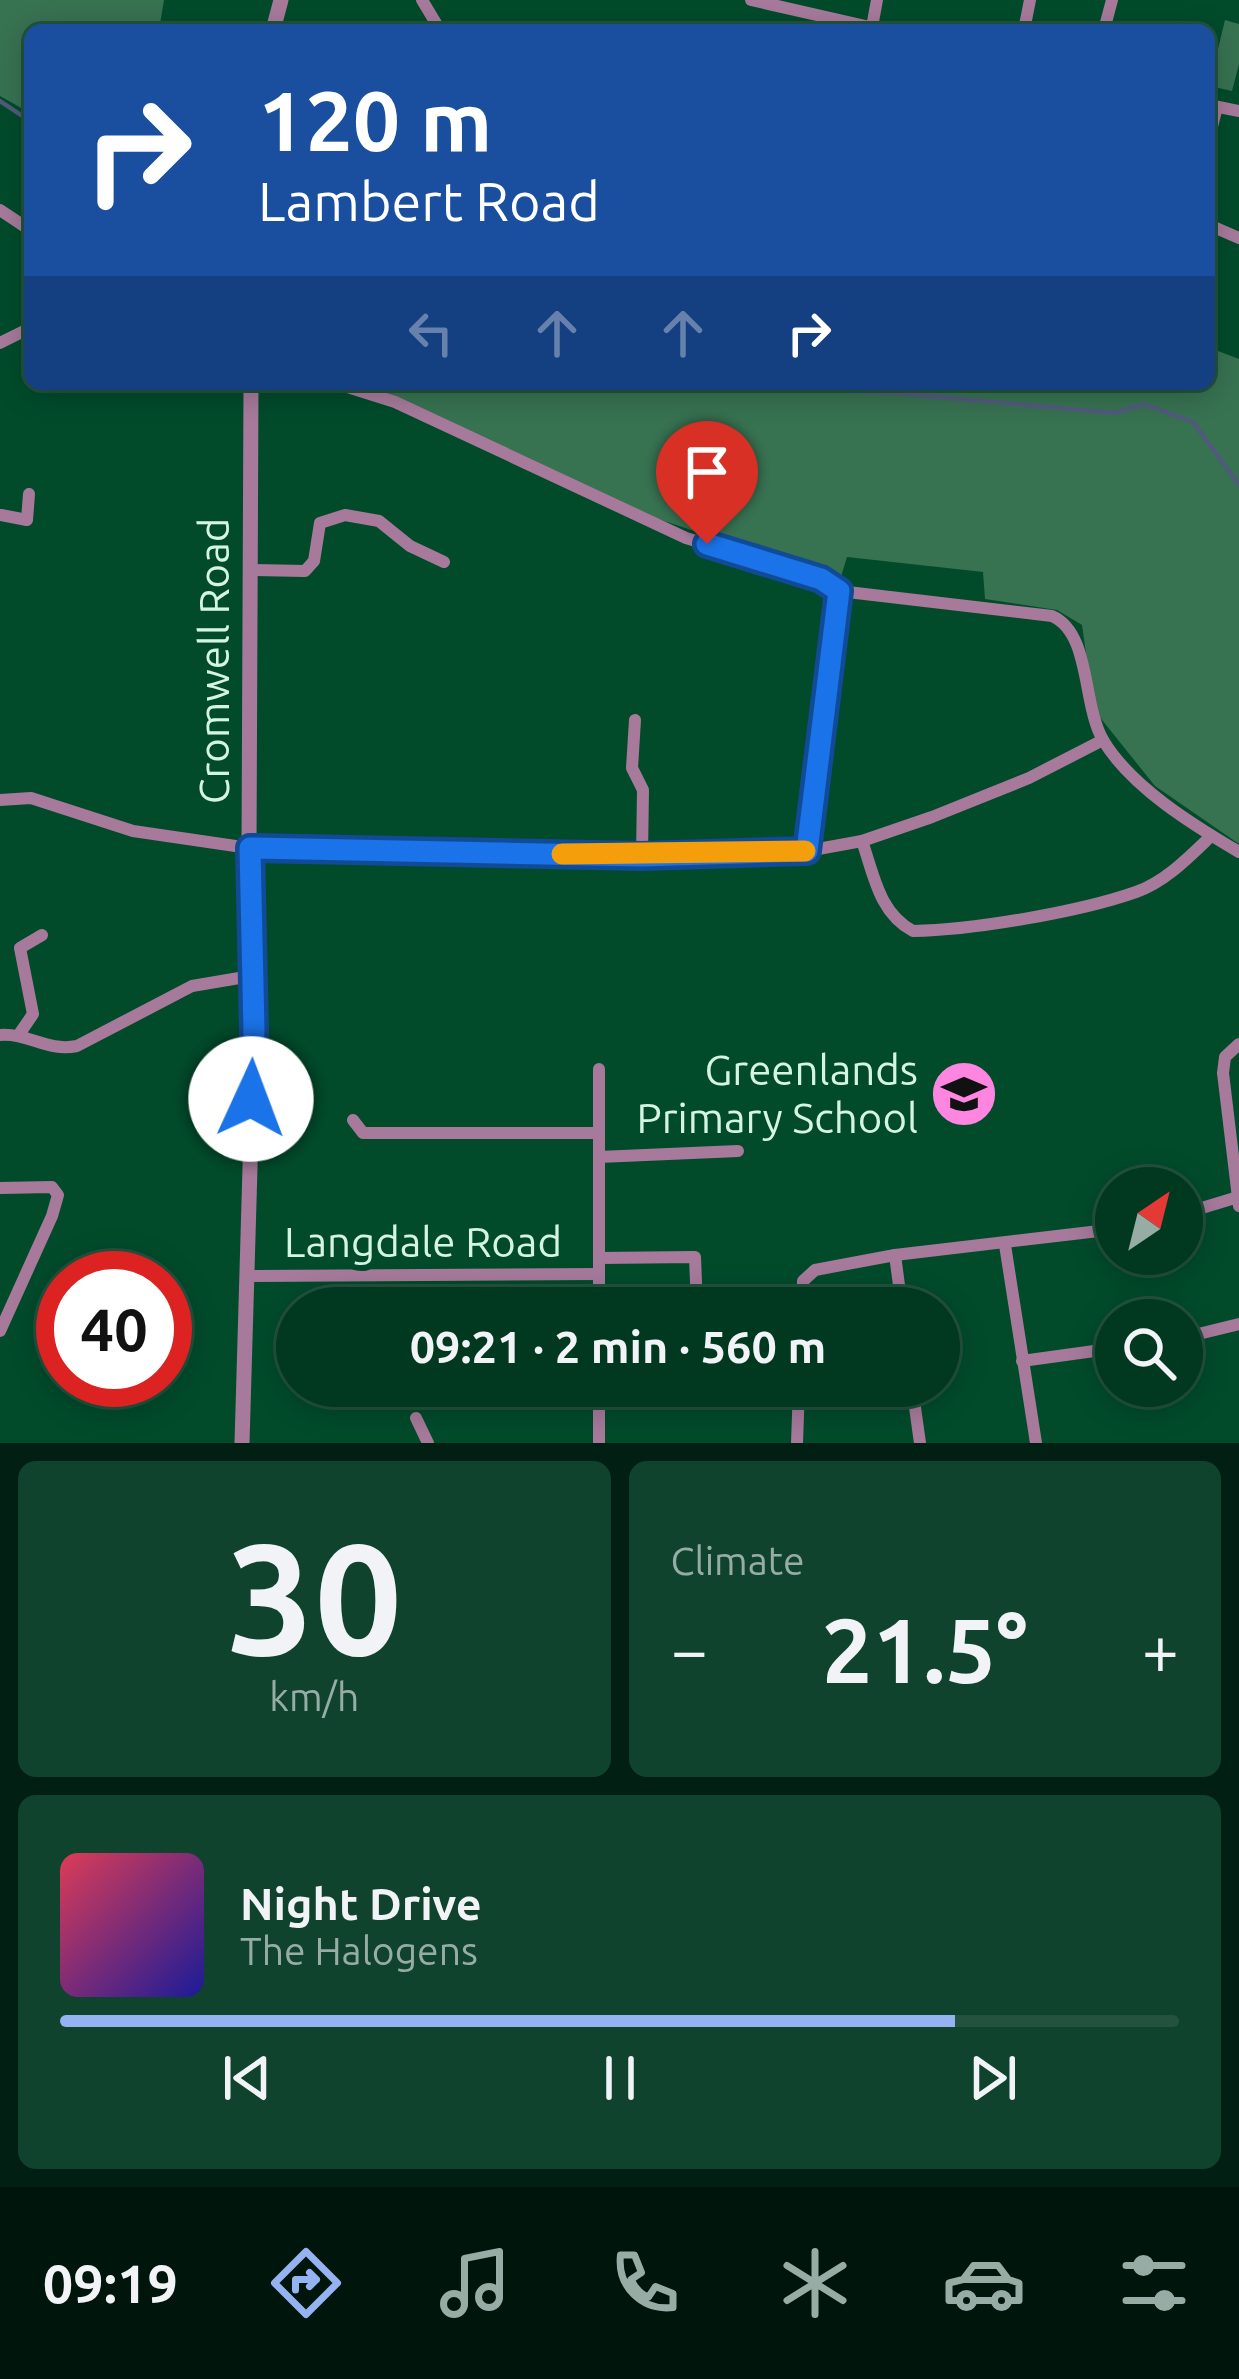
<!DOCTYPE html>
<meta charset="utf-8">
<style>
body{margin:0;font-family:Ubuntu,sans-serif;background:#0f432d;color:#f1f3f6;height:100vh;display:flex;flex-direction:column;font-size:45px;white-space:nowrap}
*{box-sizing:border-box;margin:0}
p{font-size:39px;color:#96aca5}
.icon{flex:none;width:66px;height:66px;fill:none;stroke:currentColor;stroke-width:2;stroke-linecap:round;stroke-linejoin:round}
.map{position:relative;height:1443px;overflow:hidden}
.panel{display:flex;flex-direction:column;gap:18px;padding:18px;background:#011f12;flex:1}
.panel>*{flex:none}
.guide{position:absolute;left:24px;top:24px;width:1191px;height:366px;border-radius:18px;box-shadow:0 6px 30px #0003,0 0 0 3px #23523e;background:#1a4fa0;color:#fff;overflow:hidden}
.needle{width:78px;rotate:35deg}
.controls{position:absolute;left:1095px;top:1167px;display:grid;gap:24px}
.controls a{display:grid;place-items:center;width:108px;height:108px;border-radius:50%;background:#013820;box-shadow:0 6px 30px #0003,0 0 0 3px #23523e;font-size:60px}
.speed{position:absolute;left:36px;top:1251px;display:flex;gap:24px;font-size:60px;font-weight:700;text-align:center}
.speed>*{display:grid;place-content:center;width:156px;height:156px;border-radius:50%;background:#013820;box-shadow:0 6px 30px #0003,0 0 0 3px #23523e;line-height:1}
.speed .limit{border:18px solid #d22;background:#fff;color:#111}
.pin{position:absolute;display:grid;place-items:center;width:102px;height:102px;color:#fff;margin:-123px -51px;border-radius:50% 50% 50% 0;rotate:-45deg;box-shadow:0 0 12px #0007}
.pin .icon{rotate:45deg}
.me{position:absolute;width:132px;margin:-66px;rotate:2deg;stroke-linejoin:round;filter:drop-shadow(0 0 9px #0008)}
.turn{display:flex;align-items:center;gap:42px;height:252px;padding:0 36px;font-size:54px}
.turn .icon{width:156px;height:156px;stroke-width:2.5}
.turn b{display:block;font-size:84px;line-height:102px}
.lanes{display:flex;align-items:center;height:114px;padding:0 36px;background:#0003;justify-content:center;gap:60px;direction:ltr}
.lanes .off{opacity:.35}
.big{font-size:90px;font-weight:700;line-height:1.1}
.panel .widget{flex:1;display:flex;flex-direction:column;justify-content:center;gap:18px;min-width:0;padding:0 42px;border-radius:18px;background:#0f432d}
.panel .dial{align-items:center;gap:0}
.dial b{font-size:156px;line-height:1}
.song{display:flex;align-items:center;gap:36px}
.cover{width:144px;height:144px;border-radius:18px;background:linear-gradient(135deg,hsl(350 70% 55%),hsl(240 70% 35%))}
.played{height:12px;border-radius:6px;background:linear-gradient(90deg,#95b2f1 80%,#23523e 80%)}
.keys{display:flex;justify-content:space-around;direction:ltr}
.heat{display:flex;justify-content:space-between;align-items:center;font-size:66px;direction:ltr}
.panel .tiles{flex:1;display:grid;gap:18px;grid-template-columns:1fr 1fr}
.widget:last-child{grid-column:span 2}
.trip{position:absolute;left:276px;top:1287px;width:684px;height:120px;border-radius:60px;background:#013820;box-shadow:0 6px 30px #0003,0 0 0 3px #23523e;font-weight:700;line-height:120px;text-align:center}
.tabs{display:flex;height:192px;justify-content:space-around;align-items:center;background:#00160d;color:#96aca5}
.tabs .icon{width:84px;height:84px}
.tabs .active{color:#95b2f1}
.tabs b{font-size:54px;color:#f1f3f6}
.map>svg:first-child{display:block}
.green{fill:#377251}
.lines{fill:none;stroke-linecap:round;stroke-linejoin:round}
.stream{stroke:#515a7c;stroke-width:4.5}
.minor{stroke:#a77a9b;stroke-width:12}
.tertiary{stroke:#a77a9b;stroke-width:15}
.route-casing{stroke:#114b97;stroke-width:30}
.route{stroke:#1a73e8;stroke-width:21}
.slow{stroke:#f59e0b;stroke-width:21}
.labels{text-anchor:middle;stroke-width:12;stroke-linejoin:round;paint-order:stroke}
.street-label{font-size:42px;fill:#d6f5e1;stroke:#014b2b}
.poi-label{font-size:42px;fill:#d6f5e1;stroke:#014b2b;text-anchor:end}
</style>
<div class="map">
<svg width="1239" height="1443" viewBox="0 0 1239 1443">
<rect width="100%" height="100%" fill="#014b2b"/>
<g class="green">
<path d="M 0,0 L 164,0 L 159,30 L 30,30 L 30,113 L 0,96 Z"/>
<path d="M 1225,20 L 1239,24 L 1239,64 L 1232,91 L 1209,86 Z"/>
<path d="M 1209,334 L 1218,351 L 1239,359 L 1239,844 L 1155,786 L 1094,710 L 1082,625 L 1057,610 L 985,599 L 983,572 L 847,557 L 840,580 L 596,498 L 357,384 L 1209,384 Z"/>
</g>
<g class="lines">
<g class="stream">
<path d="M 0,101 L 30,121"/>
<path d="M 717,384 L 906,394 L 1114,413 L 1144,404 L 1193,422 L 1239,485"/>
</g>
<g class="minor">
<path d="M 422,0 L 440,30"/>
<path d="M 751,0 L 883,30"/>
<path d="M 872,27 L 877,0"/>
<path d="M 1024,30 L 1030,0"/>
<path d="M 1104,30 L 1112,0"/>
<path d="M 1209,105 L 1239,111"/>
<path d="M 1209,138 L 1217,107"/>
<path d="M 0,210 L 30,230"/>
<path d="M 1209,225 L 1239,238"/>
<path d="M 0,343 L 30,328"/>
<path d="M 338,384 L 395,402 L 686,538 L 821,579 L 839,591 L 1052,616 C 1091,633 1082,704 1103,740 C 1131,787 1193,825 1239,852"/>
<path d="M 1,515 L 27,520 L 29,494"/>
<path d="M 251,570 L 305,571 L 314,561 L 320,523 L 345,515 L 379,521 L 410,546 L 444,562"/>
<path d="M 635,720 L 632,768 L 643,790 L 642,856"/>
<path d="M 0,800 L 31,798 L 133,831 L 249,848 L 642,856 L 807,851 L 862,841 L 932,817 L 1029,778 L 1103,740"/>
<path d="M 862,841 C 874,875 879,913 913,931 C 973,930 1079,912 1136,892 C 1165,882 1189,857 1211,836"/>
<path d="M 807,851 L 839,591"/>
<path d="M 20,1033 L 33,1014 L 20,948 L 42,935"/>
<path d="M 0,1035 C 29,1033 47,1052 77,1046 L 192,986 L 251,976"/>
<path d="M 1239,1044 L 1225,1057 L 1223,1073 L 1239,1206"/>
<path d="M 353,1120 L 363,1133 L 599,1133"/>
<path d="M 599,1157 L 738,1151"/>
<path d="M 0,1188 L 52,1187 L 58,1195 L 52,1216 L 0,1331"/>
<path d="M 1182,1214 L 1238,1197"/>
<path d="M 1005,1245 L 1036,1443"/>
<path d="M 895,1255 L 902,1308"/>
<path d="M 599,1258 L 695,1257 L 697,1308"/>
<path d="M 248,1276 L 599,1274"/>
<path d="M 599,1308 L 599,1069"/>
<path d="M 802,1308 L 803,1281 L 815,1270 L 895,1255 L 1116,1229"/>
<path d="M 1182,1338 L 1239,1324"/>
<path d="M 1022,1361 L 1116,1348"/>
<path d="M 912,1386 L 920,1443"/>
<path d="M 416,1418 L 428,1443"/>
<path d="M 599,1443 L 599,1386"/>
<path d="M 797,1443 L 799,1386"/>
</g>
<g class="tertiary">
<path d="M 273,30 L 281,0"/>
<path d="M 242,1443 L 254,1030 L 249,848 L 251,384"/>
</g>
</g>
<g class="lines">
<defs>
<path id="route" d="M 251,1099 L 254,1030 L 250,848 L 642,856 L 807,851 L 839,591 L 821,579 L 707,544"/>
</defs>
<use href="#route" class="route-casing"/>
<use href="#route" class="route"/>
<path class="slow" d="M 562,854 L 805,851"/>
</g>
<defs>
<symbol id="school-disc" viewBox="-11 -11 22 22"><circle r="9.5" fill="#fe86e1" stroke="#014b2b"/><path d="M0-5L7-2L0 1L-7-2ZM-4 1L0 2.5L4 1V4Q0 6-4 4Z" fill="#111"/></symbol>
</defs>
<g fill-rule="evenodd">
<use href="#school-disc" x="926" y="1056" width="76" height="76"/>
</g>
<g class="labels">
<g class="street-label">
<text transform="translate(214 661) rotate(-90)" y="15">Cromwell Road</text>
<text x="423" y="1257">Langdale Road</text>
</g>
<g class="poi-label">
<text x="918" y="1085">Greenlands<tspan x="918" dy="48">Primary School</tspan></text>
</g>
</g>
</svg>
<div class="controls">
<a><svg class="needle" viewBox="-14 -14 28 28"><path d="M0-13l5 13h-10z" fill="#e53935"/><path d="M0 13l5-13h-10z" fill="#96aca5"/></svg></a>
<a><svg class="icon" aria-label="search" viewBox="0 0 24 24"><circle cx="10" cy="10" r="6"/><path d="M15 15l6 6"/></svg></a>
</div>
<div class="speed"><div class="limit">40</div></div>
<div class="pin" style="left:707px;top:544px;background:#d93025"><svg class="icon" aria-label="arrive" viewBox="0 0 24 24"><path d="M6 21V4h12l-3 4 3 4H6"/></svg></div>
<svg class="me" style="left:251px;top:1099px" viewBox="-20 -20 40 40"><circle r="19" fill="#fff"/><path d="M0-13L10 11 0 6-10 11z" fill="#1a73e8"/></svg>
<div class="trip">09:21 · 2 min · 560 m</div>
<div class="guide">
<div class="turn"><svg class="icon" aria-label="right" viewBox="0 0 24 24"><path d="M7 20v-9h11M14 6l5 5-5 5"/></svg><div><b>120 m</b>Lambert Road</div></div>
<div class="lanes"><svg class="icon off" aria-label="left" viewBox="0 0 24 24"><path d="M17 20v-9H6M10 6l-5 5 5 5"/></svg><svg class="icon off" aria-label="ahead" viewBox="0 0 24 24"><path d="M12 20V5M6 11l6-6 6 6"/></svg><svg class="icon off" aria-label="ahead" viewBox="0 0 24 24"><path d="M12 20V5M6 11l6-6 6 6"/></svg><svg class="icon" aria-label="right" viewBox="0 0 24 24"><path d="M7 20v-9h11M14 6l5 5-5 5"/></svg></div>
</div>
</div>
<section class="panel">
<div class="tiles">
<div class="widget dial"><b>30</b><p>km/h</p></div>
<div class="widget"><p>Climate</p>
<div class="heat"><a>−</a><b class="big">21.5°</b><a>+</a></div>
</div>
<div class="widget">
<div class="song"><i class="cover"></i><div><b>Night Drive</b><p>The Halogens</p></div></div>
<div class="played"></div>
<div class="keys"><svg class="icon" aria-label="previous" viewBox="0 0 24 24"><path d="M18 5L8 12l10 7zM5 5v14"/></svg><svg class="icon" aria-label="pause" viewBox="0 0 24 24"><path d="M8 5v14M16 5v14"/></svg><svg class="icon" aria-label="next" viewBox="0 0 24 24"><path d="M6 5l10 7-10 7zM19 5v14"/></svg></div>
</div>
</div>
</section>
<nav class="tabs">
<b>09:19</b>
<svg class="icon active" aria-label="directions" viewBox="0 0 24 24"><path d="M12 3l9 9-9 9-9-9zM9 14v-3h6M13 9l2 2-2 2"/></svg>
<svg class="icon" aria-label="music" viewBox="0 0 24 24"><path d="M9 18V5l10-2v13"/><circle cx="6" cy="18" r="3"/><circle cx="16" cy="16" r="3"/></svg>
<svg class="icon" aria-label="phone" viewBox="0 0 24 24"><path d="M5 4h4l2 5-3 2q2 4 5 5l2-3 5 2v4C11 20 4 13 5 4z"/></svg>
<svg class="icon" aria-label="climate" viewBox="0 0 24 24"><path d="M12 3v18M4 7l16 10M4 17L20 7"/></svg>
<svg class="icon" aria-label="car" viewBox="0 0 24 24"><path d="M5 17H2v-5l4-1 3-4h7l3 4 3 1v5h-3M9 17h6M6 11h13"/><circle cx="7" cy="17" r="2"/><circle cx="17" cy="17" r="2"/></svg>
<svg class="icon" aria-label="filters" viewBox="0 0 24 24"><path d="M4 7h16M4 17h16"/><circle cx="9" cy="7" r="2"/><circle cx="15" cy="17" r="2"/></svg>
</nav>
